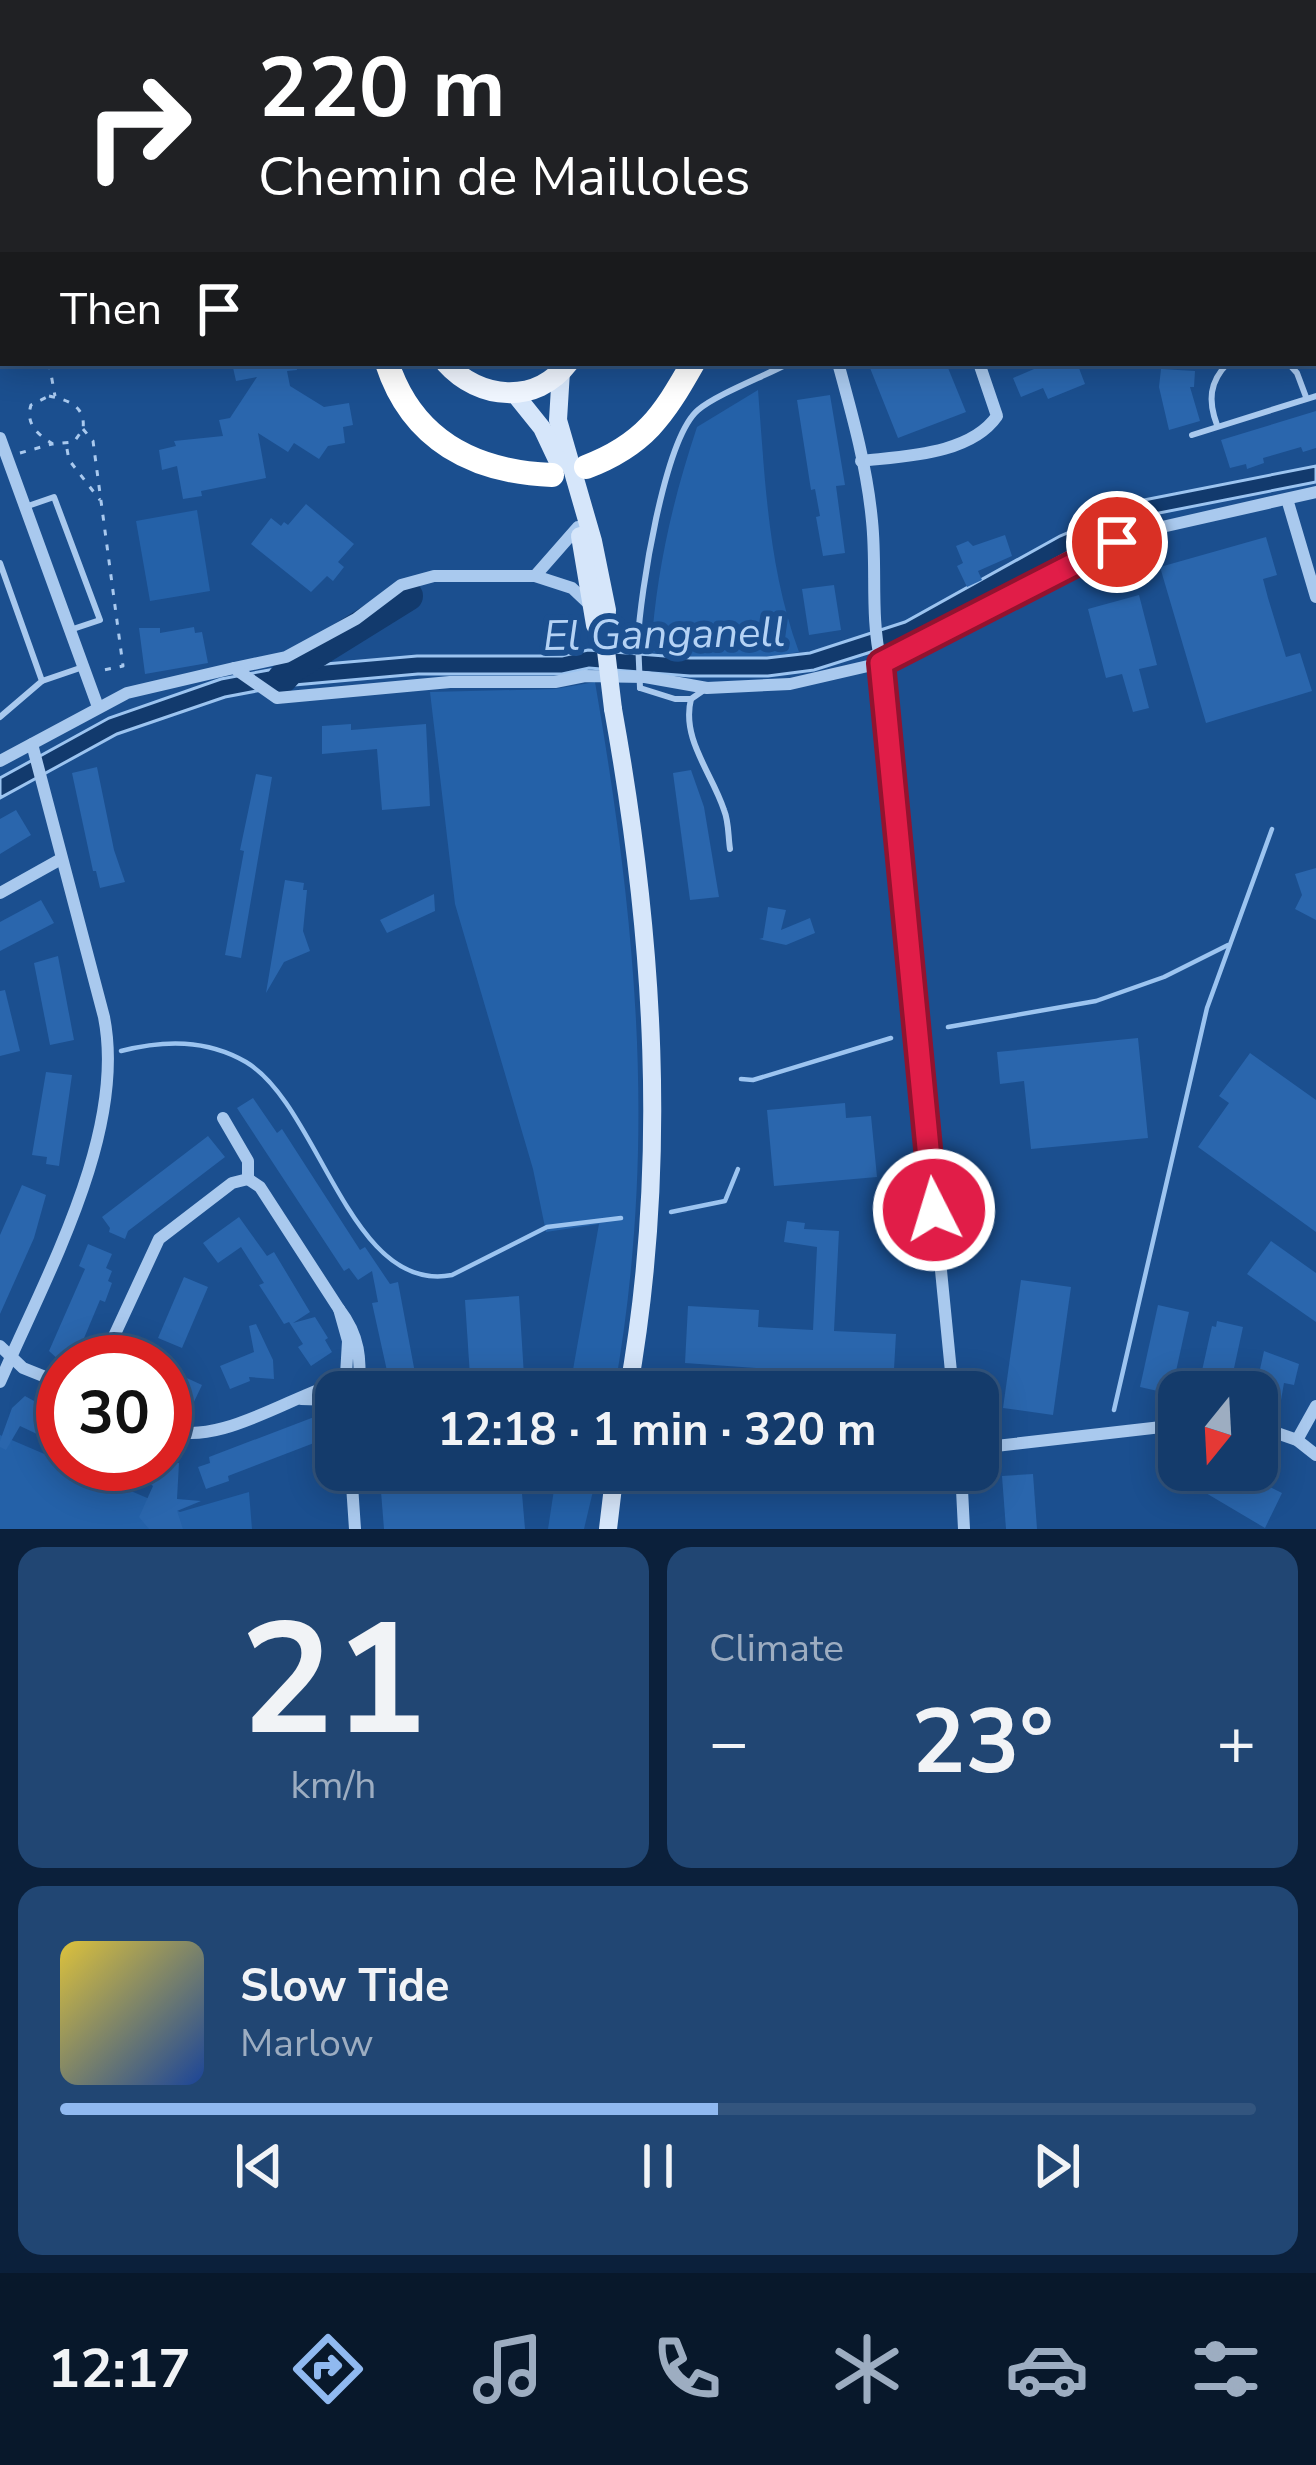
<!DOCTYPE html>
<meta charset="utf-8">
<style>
body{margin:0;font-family:"Nunito Sans",sans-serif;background:#214673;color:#f1f3f6;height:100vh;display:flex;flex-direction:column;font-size:45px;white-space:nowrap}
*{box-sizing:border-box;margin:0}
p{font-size:39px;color:#9dadc1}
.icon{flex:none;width:66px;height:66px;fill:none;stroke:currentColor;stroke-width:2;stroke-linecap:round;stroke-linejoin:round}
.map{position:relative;height:1529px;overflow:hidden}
.sheet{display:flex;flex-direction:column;gap:18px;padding:18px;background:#0b203b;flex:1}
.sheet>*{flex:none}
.hud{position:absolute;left:0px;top:0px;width:1317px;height:366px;box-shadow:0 6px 30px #0003,0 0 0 3px #33557e;background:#202124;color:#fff;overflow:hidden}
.needle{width:78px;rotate:198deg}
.controls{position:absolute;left:1158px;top:1371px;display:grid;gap:24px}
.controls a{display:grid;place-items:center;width:120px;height:120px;border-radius:24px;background:#143b6b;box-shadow:0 6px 30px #0003,0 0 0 3px #33557e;font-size:60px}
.speed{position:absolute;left:36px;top:1335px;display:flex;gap:24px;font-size:60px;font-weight:700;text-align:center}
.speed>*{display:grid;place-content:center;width:156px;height:156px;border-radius:50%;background:#143b6b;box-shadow:0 6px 30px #0003,0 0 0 3px #33557e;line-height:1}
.speed .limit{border:18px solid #d22;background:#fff;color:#111}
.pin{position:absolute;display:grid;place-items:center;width:102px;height:102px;color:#fff;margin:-51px;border:6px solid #fff;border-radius:50%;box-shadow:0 3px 12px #0007}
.me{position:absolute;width:132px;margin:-66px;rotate:355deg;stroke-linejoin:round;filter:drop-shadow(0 0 9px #0008)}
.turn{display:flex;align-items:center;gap:42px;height:252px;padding:0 60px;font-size:54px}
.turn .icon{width:156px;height:156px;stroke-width:2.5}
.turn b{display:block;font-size:84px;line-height:102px}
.then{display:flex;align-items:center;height:114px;padding:0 60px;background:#0003;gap:24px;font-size:45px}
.big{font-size:90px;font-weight:700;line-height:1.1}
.sheet .tile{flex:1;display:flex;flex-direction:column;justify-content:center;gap:18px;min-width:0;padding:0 42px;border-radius:24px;background:#214673}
.sheet .dial{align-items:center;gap:0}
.dial b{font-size:156px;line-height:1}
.song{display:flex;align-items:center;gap:36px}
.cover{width:144px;height:144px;border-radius:18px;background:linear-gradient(135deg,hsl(50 70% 55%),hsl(220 70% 35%))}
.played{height:12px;border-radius:6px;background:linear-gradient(90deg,#90b9f0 55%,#33557e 55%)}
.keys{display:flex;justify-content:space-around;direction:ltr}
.heat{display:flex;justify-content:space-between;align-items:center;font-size:66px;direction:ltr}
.sheet .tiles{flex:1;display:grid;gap:18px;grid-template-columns:1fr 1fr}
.tile:last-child{grid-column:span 2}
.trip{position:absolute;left:315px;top:1371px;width:684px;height:120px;border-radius:24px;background:#143b6b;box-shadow:0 6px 30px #0003,0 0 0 3px #33557e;font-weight:700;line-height:120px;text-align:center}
.tabs{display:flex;height:192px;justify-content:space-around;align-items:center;background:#08182b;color:#9dadc1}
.tabs .icon{width:84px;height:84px}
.tabs .current{color:#90b9f0}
.tabs b{font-size:54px;color:#f1f3f6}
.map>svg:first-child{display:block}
.green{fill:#2461a8}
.water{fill:#123a6d;stroke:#9cc4f0;stroke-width:3}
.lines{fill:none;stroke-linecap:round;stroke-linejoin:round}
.stream{stroke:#9cc4f0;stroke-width:4.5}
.river{stroke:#123a6d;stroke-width:30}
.building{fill:#2a66ad}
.path{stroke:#a9c9ee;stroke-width:3;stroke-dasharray:6 9;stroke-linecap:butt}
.lane{stroke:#a9c9ee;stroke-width:6}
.street{stroke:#a9c9ee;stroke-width:12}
.secondary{stroke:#d6e6fa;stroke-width:18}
.primary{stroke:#f0f6ff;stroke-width:21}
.highway{stroke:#fff;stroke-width:24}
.lane-bridge{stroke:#a9c9ee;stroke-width:6}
.secondary-bridge{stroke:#d6e6fa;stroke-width:18}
.route-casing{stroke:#92132f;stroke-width:30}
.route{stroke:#e11d48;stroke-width:21}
.labels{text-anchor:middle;stroke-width:12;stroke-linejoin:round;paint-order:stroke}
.water-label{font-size:42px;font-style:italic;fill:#b5d3f5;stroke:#1b4f8f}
</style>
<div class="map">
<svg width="1316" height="1529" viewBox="0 0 1316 1529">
<rect width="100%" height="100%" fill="#1b4f8f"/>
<g class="green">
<path d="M 758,390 C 765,479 768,568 799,652 C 750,661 701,659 651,652 C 656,573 672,502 697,427 Z"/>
<path d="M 197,510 L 210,591 L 150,601 L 136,521 Z"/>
<path d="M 595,682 C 637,926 658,1146 614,1392 L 569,1392 L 599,1224 L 546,1232 L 533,1169 L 455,904 L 430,692 L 555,689 Z"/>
<path d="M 0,1435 L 180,1512 L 249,1492 L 252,1529 L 0,1529 Z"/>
<path d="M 557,1470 L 598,1470 L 584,1529 L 548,1529 Z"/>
</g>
<path class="water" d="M 1316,466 L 1316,482 L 1149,515 L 1068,552 L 912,639 L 814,670 L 768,676 L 690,676 L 589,668 L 562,674 L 418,674 L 283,686 L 225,697 L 117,734 L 0,798 L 0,778 L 109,718 L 221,679 L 280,668 L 417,656 L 562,656 L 588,650 L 690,658 L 767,658 L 810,653 L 905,622 L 1060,536 L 1144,500 Z"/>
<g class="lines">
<g class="stream">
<path d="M 948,1027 L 1096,1001 L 1164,977 L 1228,945"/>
<path d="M 121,1051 C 164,1040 206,1039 246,1062 C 320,1106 350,1295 452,1275 L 547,1227 L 621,1218"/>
<path d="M 741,1079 L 753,1080 L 891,1038"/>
<path d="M 671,1212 L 725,1201 L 738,1169"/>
<path d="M 1114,1410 L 1207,1008 L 1272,829"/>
</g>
<path class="river" d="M 282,679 L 292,668 L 408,596"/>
</g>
<g class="building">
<path d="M 232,363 L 296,363 L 297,370 L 287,371 L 290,386 L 324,407 L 349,403 L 353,425 L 343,427 L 345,443 L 328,446 L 319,459 L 294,443 L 288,452 L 258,433 L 266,478 L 201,491 L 202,496 L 183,499 L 177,466 L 162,470 L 159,450 L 176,446 L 174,441 L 223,436 L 219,420 L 230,418 L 257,377 L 236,381 Z"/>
<path d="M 884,363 L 946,363 L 966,412 L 898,438 L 870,368 Z"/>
<path d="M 1048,363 L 1077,363 L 1085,384 L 1048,399 L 1043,388 L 1021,397 L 1013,378 Z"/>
<path d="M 1161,369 L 1195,371 L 1194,387 L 1190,387 L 1200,421 L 1169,430 L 1159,387 Z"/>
<path d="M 830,395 L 845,485 L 836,486 L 845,553 L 823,556 L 816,517 L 820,516 L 815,489 L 811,490 L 797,400 Z"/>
<path d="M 1316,411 L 1316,448 L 1303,452 L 1301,447 L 1263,458 L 1264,463 L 1247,469 L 1246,464 L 1230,468 L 1221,440 Z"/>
<path d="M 306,504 L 354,544 L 338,562 L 344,567 L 333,581 L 327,576 L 311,592 L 251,544 L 271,518 L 281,526 L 284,522 L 288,525 Z"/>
<path d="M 1005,535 L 1012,556 L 978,571 L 982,580 L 967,587 L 957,566 L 963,563 L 956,546 L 968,541 L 973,546 Z"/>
<path d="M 1266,537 L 1277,575 L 1263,579 L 1268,598 L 1286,657 L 1300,653 L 1312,691 L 1206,723 L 1160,567 Z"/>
<path d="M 834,585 L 841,630 L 809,635 L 802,589 Z"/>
<path d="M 1139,595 L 1157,665 L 1139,669 L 1149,708 L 1133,712 L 1122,674 L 1106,678 L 1088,609 Z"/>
<path d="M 194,627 L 195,633 L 202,632 L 208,663 L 145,674 L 139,628 L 160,628 L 160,633 Z"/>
<path d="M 351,724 L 351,730 L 426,724 L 430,806 L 382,810 L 377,749 L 322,754 L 322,726 Z"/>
<path d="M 97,767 L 114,850 L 125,882 L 100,888 L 96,871 L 93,871 L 72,773 Z"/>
<path d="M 691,770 L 704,807 L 719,897 L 690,900 L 673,773 Z"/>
<path d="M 256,774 L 272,777 L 241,958 L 225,955 L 244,851 L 240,850 Z"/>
<path d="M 16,810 L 31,835 L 0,854 L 0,819 Z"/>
<path d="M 1316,868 L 1316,920 L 1295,909 L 1302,895 L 1295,874 Z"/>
<path d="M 285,880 L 304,883 L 303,890 L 307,890 L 303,931 L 310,951 L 284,962 L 266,993 Z"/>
<path d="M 434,894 L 435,911 L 387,933 L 380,920 Z"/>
<path d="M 41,900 L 54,923 L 0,951 L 0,922 Z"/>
<path d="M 768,907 L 786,910 L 781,930 L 810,918 L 815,933 L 786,945 L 759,939 L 763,938 Z"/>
<path d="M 58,956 L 74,1040 L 50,1045 L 34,963 Z"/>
<path d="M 5,990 L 20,1051 L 0,1056 L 0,991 Z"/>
<path d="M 1138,1038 L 1148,1138 L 1031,1149 L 1024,1081 L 1000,1084 L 997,1052 Z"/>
<path d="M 1250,1053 L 1316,1100 L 1316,1232 L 1198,1147 L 1229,1103 L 1219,1096 Z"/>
<path d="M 46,1072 L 72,1075 L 59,1166 L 46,1164 L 47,1157 L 32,1155 Z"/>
<path d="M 253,1098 L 277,1133 L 282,1129 L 360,1250 L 365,1247 L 390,1284 L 398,1282 L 415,1373 L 408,1375 L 412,1392 L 370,1392 L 370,1385 L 389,1380 L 372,1303 L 378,1302 L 372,1271 L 358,1280 L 349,1268 L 344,1271 L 237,1108 Z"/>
<path d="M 845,1103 L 846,1118 L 871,1116 L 877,1177 L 774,1186 L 767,1110 Z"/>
<path d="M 208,1136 L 225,1157 L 128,1231 L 125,1239 L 109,1232 L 110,1228 L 102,1217 Z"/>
<path d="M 22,1185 L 46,1195 L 34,1238 L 0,1314 L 0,1235 Z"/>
<path d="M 239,1217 L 267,1256 L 274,1252 L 310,1312 L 293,1323 L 315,1317 L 328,1338 L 325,1340 L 332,1352 L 311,1366 L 298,1347 L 303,1344 L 289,1322 L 284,1324 L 272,1305 L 259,1285 L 264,1283 L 241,1247 L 218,1263 L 203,1243 Z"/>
<path d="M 787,1221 L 805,1223 L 804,1229 L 839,1231 L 834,1331 L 896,1334 L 893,1387 L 756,1379 L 756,1368 L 685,1363 L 688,1306 L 759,1310 L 758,1327 L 813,1330 L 817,1247 L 784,1242 Z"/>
<path d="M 1271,1241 L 1316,1273 L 1316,1322 L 1247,1274 Z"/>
<path d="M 88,1244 L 112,1254 L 106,1268 L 112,1271 L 108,1281 L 112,1283 L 105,1302 L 100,1300 L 74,1362 L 61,1362 L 49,1351 L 85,1269 L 79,1266 Z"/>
<path d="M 184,1277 L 208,1287 L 182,1348 L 158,1338 Z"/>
<path d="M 1021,1280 L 1071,1287 L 1053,1415 L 1003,1408 Z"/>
<path d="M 519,1296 L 525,1392 L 471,1392 L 465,1300 Z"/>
<path d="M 1158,1305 L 1189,1312 L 1171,1394 L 1140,1387 Z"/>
<path d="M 1217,1321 L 1243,1327 L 1229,1391 L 1199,1384 L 1212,1326 L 1216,1327 Z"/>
<path d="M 256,1324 L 273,1360 L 274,1379 L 249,1377 L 250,1381 L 230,1389 L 220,1366 L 254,1352 L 249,1326 Z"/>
<path d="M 1264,1351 L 1299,1364 L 1294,1385 L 1284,1383 L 1281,1400 L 1255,1392 Z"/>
<path d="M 165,1368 L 202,1385 L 191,1408 L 165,1396 Z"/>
<path d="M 25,1396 L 63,1417 L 63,1422 L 54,1442 L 20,1426 L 6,1450 L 0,1447 L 0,1441 L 12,1408 Z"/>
<path d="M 322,1414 L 328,1432 L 312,1437 L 314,1443 L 228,1476 L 229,1481 L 206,1489 L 198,1467 L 210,1463 L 209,1457 Z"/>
<path d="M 179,1463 L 177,1499 L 201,1501 L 177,1511 L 183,1529 L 149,1529 L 139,1517 L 153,1486 L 127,1464 Z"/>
<path d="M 456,1470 L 520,1470 L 525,1529 L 384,1529 L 380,1479 Z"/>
<path d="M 1167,1470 L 1254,1470 L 1270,1478 L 1266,1485 L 1282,1493 L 1265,1528 Z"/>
<path d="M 1033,1474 L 1037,1529 L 1006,1529 L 1002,1476 Z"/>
</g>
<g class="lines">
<g class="path">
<path d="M 425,0 L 426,3"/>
<path d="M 453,0 L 454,3"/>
<path d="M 0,320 L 3,318"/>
<path d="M 49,363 L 55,396"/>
<path d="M 49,396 C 68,400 86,406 83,429 L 74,442 L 53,444 C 38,435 25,424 31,405 Z"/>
<path d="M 83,429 L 93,441 L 123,666 L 99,671"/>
<path d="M 67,449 L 69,460 L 100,500"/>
<path d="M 20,453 L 52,444"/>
</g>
<g class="lane">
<path d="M 535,0 L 537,3"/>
<path d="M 641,3 L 644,0"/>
<path d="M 1288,363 L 1297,373 L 1306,397"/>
<path d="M 1217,425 C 1208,401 1209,382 1228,363"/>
<path d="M 1192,435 L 1316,396"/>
<path d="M 25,507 L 54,497 L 100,620 L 73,629"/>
<path d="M 0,563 L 42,681 L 0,717"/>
<path d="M 638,640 C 640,595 664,439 698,410 C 717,394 765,376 789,363"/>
<path d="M 42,681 L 83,667"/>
<path d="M 640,688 L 675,699 L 691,699"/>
<path d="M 704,690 L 691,699 C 681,739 712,773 724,810 C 729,822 728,836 730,849"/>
</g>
<g class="street">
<path d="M 18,0 L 23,3"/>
<path d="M 741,3 L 741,0"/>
<path d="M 0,177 L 3,179"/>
<path d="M 838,363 C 852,414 867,467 872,521 C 877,569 870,616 881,663 L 953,1392"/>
<path d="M 0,438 L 98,707"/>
<path d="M 861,461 C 903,456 970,455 997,416 L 979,363"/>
<path d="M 1287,499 L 1316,597"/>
<path d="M 535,576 L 578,527"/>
<path d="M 234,668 L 286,657 L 356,619 L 401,585 L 434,576 L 535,576 L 572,588 L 590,605"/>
<path d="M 0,761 L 127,693 L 234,668 L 277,698 L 450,682 L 555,682 L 585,676 L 645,677 L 707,688 L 790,684 L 881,663 L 1117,542 L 1162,527 L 1316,492"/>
<path d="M 0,893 L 61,859"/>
<path d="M 223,1118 L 248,1161 L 248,1179 L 260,1187 L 339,1309"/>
<path d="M 0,1346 L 23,1368 L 63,1384"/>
<path d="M 102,1362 L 159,1239 L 232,1183 L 248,1179"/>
<path d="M 0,1382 C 45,1277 127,1133 104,1017 L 32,744"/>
<path d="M 345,1392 L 348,1341 L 339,1309 C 360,1336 361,1359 359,1392"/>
<path d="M 301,1399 L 336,1400"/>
<path d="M 1257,1426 L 1297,1440 L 1316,1455"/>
<path d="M 165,1428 C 215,1450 293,1394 344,1381 L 359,1390 L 356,1392"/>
<path d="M 1297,1440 L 1316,1406"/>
<path d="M 978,1448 L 1179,1425"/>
<path d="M 351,1470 L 355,1529"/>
<path d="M 961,1470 L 964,1529"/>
</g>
<g class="secondary">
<path d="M 561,371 L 558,420 L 593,541 L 607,610 L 605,642"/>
<path d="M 514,393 L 542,428 L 559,464"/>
<path d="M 580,536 L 595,625 L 602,638"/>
<path d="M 613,709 C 654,936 669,1164 628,1392"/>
<path d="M 608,1529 L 615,1470"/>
</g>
<g class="primary">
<path d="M 329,0 L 330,3"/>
<path d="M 356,0 L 357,3"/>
<path d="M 446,363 C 479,400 536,405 568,363"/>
</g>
<g class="highway">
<path d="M 1112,3 L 1117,0"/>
<path d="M 1163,3 L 1168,0"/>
<path d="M 387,363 C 412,440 474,472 552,475"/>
<path d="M 586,467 C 644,445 663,416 693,363"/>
</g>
<path class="lane-bridge" d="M 638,640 L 640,688"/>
<path class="secondary-bridge" d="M 605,642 L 613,709"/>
</g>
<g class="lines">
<defs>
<path id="route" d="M 934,1210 L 881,663 L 1117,542"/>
</defs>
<use href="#route" class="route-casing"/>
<use href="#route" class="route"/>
</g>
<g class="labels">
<g class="water-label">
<text transform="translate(664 633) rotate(-1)" y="15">El Ganganell</text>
</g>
</g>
</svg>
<div class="controls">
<a><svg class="needle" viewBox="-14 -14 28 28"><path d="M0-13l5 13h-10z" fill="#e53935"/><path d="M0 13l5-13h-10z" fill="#9dadc1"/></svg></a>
</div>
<div class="speed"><div class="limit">30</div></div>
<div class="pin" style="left:1117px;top:542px;background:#d93025"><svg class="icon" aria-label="arrive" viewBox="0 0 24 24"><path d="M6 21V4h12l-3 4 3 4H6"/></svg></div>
<svg class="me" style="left:934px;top:1210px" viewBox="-20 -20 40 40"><circle r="17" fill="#e11d48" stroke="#fff" stroke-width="3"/><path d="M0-11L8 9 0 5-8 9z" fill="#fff"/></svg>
<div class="trip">12:18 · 1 min · 320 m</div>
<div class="hud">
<div class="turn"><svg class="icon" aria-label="right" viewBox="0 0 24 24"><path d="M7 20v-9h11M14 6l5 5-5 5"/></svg><div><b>220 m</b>Chemin de Mailloles</div></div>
<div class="then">Then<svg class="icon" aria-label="arrive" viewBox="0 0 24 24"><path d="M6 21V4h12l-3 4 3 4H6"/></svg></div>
</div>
</div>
<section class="sheet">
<div class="tiles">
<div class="tile dial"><b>21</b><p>km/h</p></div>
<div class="tile"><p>Climate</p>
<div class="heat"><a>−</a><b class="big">23°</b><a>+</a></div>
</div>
<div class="tile">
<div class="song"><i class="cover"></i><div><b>Slow Tide</b><p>Marlow</p></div></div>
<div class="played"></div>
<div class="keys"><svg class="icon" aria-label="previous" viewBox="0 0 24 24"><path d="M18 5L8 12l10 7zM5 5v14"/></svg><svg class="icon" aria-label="pause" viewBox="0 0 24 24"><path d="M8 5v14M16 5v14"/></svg><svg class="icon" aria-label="next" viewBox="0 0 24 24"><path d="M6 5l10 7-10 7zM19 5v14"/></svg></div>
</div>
</div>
</section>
<nav class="tabs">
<b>12:17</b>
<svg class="icon current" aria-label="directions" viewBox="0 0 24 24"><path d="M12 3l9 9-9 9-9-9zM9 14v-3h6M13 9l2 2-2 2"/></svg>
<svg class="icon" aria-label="music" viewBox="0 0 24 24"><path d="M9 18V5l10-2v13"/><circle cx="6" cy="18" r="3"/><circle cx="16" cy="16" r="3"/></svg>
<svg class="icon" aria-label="phone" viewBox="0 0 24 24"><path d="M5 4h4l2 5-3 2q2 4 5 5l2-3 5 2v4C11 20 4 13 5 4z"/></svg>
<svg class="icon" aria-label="climate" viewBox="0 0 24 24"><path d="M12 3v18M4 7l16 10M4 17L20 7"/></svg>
<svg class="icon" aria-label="car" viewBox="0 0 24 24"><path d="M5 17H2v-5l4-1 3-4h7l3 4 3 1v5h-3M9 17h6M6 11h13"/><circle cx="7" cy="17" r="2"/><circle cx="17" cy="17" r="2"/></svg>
<svg class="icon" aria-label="filters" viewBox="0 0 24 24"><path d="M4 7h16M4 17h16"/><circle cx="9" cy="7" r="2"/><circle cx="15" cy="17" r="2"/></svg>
</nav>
